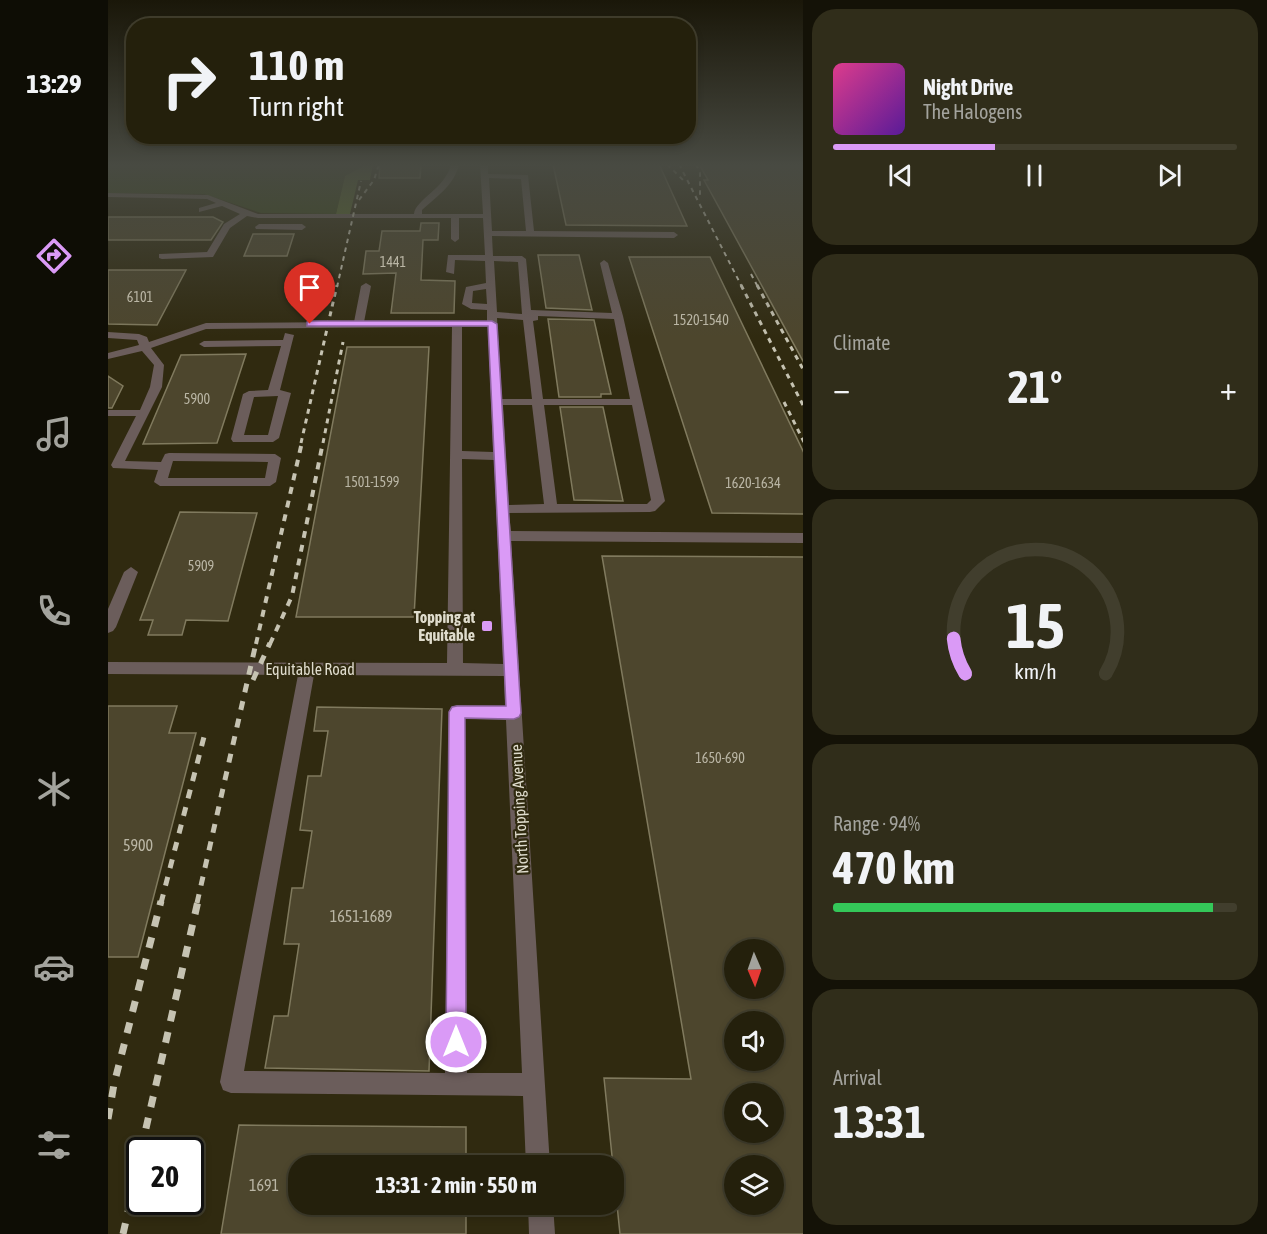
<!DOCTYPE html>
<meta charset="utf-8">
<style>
body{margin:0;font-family:"Asap Condensed",sans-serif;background:#302d1a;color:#f1f3f6;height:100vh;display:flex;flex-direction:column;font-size:22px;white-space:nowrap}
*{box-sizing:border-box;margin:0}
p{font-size:20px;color:#a3a39d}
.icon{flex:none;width:33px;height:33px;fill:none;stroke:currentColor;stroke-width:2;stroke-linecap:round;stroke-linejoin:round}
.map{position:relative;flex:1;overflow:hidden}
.panel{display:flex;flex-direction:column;gap:9px;padding:9px;background:#141207;width:464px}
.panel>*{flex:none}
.banner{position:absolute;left:18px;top:18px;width:570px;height:126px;border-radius:24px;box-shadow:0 3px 9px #0003,0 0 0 2px #413e2d;background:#24200c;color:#f1f3f6;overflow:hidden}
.needle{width:39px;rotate:178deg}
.controls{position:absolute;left:616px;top:939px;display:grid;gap:12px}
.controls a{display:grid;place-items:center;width:60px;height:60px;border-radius:50%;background:#24200c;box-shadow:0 3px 9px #0003,0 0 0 2px #413e2d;font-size:30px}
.speed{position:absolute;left:18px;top:1137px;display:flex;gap:12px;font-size:30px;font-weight:700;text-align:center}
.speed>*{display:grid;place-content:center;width:78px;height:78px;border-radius:50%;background:#24200c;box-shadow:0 3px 9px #0003,0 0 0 2px #413e2d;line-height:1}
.speed .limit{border:3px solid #111;border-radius:9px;background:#fff;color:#111}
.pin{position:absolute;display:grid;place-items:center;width:51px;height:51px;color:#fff;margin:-62px -26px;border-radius:50% 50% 50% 0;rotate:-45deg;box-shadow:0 0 6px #0007}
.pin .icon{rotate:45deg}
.me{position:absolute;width:66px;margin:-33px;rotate:0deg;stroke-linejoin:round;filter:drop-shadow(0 0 4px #0008)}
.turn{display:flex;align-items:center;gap:21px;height:126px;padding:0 24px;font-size:27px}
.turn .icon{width:78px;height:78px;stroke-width:2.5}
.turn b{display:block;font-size:42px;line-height:51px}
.big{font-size:45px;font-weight:700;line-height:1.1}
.panel .card{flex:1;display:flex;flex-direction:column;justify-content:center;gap:9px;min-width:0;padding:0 21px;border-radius:24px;background:#302d1a}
.panel .dial{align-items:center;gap:0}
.dial svg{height:156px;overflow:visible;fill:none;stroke:#413e2d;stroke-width:7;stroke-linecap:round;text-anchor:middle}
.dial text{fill:#f1f3f6;stroke:none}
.song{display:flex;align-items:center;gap:18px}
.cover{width:72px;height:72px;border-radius:9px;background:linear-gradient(135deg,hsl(330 70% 55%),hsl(270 70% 35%))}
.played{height:6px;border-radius:3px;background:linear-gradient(90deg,#da9af6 40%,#413e2d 40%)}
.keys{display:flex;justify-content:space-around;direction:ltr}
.heat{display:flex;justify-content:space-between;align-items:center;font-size:33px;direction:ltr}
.charge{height:9px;border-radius:4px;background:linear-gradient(90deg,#34c759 94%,#413e2d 0)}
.trip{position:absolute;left:180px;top:1155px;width:336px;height:60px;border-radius:24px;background:#24200c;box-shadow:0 3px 9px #0003,0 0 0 2px #413e2d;font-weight:700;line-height:60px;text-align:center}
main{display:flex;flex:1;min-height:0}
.tab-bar{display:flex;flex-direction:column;width:108px;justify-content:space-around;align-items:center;background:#0e0d05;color:#a3a39d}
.tab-bar .icon{width:42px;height:42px}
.tab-bar .selected{color:#da9af6}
.tab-bar b{font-size:27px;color:#f1f3f6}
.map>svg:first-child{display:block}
.green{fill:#384618}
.forest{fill:#596d2b}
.building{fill:#4d462d;stroke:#807a5e;stroke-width:1.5;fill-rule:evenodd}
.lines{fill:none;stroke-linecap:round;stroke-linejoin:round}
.minor{fill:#6b5d5b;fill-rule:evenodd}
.rail-far4{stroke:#c6c3b2;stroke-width:2;stroke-dasharray:4.5 4.5;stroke-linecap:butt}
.rail-far3{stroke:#c6c3b2;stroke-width:3;stroke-dasharray:5 5;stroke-linecap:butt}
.rail-far2{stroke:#c6c3b2;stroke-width:4;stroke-dasharray:7 7;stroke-linecap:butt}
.rail-far1{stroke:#c6c3b2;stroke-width:5;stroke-dasharray:9 9;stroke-linecap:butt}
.rail{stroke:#c6c3b2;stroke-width:7;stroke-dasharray:11 11;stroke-linecap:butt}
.route{fill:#da9af6;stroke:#8e64a0;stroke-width:1.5}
.poi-dot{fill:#da9af6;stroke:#302a10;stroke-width:2}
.labels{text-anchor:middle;stroke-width:4.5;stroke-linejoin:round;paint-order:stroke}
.number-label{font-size:14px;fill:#bab6a5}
.poi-label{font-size:16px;font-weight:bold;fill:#dfdccd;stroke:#302a10;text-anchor:end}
.street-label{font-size:16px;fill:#dfdccd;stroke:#302a10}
.near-number-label{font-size:16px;fill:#bab6a5}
</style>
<main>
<nav class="tab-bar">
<b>13:29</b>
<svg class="icon selected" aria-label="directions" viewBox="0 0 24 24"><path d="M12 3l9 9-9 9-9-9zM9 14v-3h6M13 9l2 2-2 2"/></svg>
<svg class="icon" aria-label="music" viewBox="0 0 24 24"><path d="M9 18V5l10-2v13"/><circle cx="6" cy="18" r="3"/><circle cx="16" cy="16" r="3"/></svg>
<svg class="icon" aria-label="phone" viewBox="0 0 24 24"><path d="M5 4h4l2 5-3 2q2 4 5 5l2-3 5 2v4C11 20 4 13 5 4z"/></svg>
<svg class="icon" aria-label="climate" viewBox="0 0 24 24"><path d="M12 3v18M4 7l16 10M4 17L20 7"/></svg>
<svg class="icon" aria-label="car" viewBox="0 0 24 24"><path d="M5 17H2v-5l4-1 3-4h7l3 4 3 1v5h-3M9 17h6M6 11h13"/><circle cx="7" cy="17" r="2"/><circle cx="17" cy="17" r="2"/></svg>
<svg class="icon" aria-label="filters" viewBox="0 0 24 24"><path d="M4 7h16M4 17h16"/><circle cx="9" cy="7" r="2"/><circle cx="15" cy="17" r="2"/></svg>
</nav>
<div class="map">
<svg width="696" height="1234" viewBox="0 0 696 1234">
<rect width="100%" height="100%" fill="#302a10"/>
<path class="green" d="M 0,164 L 255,164 L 255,167 L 237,176 L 228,214 L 153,213 L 96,194 L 0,193 Z"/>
<path class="forest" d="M 255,164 L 265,164 L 262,180 L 250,180 L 242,214 L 228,214 L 237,176 L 254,167 Z"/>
<g class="building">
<path d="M 272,164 L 313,164 L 312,178 L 271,178 Z"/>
<path d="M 445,164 L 551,164 L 579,226 L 458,225 Z"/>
<path d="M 591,164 L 696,164 L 696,363 L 596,180 L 600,180 Z"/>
<path d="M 0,217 L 105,217 L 115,222 L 103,240 L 0,240 Z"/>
<path d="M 313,223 L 331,223 L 330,240 L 315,240 L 313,280 L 347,281 L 346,313 L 283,313 L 288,273 L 255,274 L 258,251 L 271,251 L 274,231 L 312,231 Z"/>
<path d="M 145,234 L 186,234 L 179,256 L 136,256 Z"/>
<path d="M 430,255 L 471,255 L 484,310 L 438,308 Z"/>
<path d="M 521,257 L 602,257 L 696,453 L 696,514 L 604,513 Z"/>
<path d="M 0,270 L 78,270 L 49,325 L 0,324 Z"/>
<path d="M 440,319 L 486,320 L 503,394 L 493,394 L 493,397 L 451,397 Z"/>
<path d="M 239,347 L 321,347 L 306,617 L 188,617 Z"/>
<path d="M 138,354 L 109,443 L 35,444 L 73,355 Z"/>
<path d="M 0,376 L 15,386 L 4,408 L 0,408 Z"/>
<path d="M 452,407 L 495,407 L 515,501 L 466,500 Z"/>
<path d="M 72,512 L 149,513 L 120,621 L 78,620 L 74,635 L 40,635 L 45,620 L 32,620 Z"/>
<path d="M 494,556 L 696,557 L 696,1234 L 512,1234 L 496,1078 L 583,1079 ZM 627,950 L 666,950 L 666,988 L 627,988 ZM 627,1022 L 666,1022 L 666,1060 L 627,1060 ZM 627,1094 L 666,1094 L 666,1132 L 627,1132 ZM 627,1166 L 666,1166 L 666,1204 L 627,1204 Z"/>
<path d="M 0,706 L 69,706 L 61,733 L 88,733 L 30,957 L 0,957 Z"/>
<path d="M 209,707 L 334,709 L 321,1071 L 157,1068 L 166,1016 L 180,1016 L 191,944 L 176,944 L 184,888 L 195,888 L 204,831 L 192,830 L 200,776 L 213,776 L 220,731 L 206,731 Z"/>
<path d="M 131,1125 L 358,1127 L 358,1166 L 190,1166 L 190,1204 L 358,1204 L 358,1234 L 113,1234 Z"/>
</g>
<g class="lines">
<g class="minor">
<path d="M 343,164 L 351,164 C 346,186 329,196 314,210 L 314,214 L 375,214 L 372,164 L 380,164 L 380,174 L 420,175 L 426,231 L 566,232 L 570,235 L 566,238 L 384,236 L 385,256 L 414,256 L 418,259 L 423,310 L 504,313 L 492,263 L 496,260 L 500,263 L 515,316 L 557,501 L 547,511 L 542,512 L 401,513 L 403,531 L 696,533 L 696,543 L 403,541 L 442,1166 L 418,1166 L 415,1096 L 123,1093 L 115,1090 L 112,1082 L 190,675 L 0,674 L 0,662 L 339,663 L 344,327 L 98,329 L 43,348 L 56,365 L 54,387 L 17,461 L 53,462 L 57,454 L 61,453 L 167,454 L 173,458 L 168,482 L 162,486 L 52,486 L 46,482 L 50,470 L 5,468 L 3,465 L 28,416 L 0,416 L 0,410 L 32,410 L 42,387 L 46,365 L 34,351 L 0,359 L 0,353 L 31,345 L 29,340 L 0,338 L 0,332 L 31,334 L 39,337 L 41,342 L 98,323 L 246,322 L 253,286 L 258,283 L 263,286 L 256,322 L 379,321 L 379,310 L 363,309 L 354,304 L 358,287 L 378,283 L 377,261 L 347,260 L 346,274 L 338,272 L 340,255 L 377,255 L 375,218 L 351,218 L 351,239 L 347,242 L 343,239 L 343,218 L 150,218 L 139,216 L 122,228 L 105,257 L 54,259 L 51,258 L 51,254 L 99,252 L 116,224 L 132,214 L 114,206 L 91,212 L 91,208 L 108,203 L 99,199 L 0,197 L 0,193 L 100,195 L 150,214 L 306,214 C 307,200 338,188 343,164 ZM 381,178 L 413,179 L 418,231 L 384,231 ZM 386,261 L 410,262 L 414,314 L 389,312 ZM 378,289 L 379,304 L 364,303 L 365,291 ZM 430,316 L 506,319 L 522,399 L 435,399 L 425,321 L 430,320 ZM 389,318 L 415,320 L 424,399 L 394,399 ZM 354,327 L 380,327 L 385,452 L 354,451 ZM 395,405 L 424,405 L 436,504 L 401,505 ZM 436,405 L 524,405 L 543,500 L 539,504 L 449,504 ZM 354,459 L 386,460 L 395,664 L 355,663 ZM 65,461 L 160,462 L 157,478 L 60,478 ZM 206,675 L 396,676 L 397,706 L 349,705 L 343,707 L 341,712 L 337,1073 L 136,1071 ZM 357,719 L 398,720 L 414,1073 L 359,1073 Z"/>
<path d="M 151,224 L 194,224 L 198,227 L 194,230 L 148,229 L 147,227 Z"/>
<path d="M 177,333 L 186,335 L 172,390 L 183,393 L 171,438 L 165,442 L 125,442 L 123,439 L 135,394 L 141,391 L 160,390 L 173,346 L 96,347 L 91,344 L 96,341 L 175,340 ZM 170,396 L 160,435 L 136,435 L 146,397 Z"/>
<path d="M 23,567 L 30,572 L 8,627 L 5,631 L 0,633 L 0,609 L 16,572 Z"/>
<path d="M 420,1204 L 445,1204 L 447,1234 L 421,1234 Z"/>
</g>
<g class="rail-far4">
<path d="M 559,164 L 576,181"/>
<path d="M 571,164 L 634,287"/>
<path d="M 588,164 L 592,173 L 592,199"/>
<path d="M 251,200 L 266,180 L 271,164"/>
<path d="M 643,274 L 650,287"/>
<path d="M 229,287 L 253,181"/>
</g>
<g class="rail-far3">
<path d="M 633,285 L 696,407"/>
<path d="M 649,285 L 696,371"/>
<path d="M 676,402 L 696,442"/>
<path d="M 193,443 L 229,285"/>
<path d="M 215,443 L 235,342"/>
</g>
<g class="rail-far2">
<path d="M 148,644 L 194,442"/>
<path d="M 162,644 L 184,596 L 215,442"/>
</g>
<g class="rail-far1">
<path d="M 145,680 L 162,643"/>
<path d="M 53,903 L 97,733"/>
<path d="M 89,903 L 148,643"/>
</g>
<g class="rail">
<path d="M 0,1119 L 6,1084 L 53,901"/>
<path d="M 33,1150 L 90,901"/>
<path d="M 15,1234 L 32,1159"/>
</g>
</g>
<linearGradient id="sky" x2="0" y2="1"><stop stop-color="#1a1709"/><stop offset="0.49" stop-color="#484a42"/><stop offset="1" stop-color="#484a42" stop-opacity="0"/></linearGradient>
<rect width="696" height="337" fill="url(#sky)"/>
<path class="route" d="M 202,321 L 384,321 L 389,324 L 413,713 L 411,717 L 406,719 L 357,718 L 358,1042 L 355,1049 L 348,1052 L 341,1049 L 338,1042 L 341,712 L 344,707 L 349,706 L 398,706 L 380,326 L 199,326 L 199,322 Z"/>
<rect class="poi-dot" x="373" y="620" width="12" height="12" rx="3"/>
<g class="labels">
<g class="number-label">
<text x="285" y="267">1441</text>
<text x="32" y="302">6101</text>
<text x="593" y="325">1520-1540</text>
<text x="89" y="404">5900</text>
<text x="264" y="487">1501-1599</text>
<text x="645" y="488">1620-1634</text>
<text x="93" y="571">5909</text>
<text x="612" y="763">1650-690</text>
</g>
<g class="poi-label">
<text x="367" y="623">Topping at<tspan x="367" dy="18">Equitable</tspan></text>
</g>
<g class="street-label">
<text x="202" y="675">Equitable Road</text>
<text transform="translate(411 809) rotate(-93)" y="6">North Topping Avenue</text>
</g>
<g class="near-number-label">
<text x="30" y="851">5900</text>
<text x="253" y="922">1651-1689</text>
<text x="156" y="1191">1691</text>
</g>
</g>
</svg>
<div class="controls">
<a><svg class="needle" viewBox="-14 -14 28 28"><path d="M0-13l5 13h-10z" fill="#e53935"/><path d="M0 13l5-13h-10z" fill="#a3a39d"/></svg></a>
<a><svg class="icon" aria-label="sound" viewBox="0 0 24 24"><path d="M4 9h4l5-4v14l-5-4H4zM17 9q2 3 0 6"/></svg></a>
<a><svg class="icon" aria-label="search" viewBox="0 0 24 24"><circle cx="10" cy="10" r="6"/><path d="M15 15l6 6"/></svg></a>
<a><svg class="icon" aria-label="layers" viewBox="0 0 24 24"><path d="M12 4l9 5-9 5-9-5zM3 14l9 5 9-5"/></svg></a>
</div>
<div class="speed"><div class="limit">20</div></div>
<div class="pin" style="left:202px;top:324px;background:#d93025"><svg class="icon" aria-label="arrive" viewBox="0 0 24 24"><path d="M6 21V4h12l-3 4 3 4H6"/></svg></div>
<svg class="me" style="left:348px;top:1042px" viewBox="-20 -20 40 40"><circle r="17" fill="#da9af6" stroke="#fff" stroke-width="3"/><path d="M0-11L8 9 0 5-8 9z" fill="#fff"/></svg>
<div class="trip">13:31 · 2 min · 550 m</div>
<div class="banner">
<div class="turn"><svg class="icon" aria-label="right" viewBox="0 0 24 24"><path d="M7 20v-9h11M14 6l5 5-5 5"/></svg><div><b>110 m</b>Turn right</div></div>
</div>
</div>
<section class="panel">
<div class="card">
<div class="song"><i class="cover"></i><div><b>Night Drive</b><p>The Halogens</p></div></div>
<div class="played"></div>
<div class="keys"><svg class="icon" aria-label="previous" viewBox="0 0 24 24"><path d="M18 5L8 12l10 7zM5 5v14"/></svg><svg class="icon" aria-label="pause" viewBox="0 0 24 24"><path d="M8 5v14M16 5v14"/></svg><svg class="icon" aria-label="next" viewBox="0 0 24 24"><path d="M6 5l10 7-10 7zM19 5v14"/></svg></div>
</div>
<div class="card"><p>Climate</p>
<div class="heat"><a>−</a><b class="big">21°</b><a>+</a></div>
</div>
<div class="card dial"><svg viewBox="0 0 100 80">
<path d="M14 69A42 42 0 1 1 86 69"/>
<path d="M14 69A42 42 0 0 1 8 51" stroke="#da9af6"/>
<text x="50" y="56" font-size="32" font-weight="700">15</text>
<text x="50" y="72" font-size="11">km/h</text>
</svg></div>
<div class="card"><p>Range · 94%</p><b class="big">470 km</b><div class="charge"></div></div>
<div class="card"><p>Arrival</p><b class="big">13:31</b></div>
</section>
</main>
